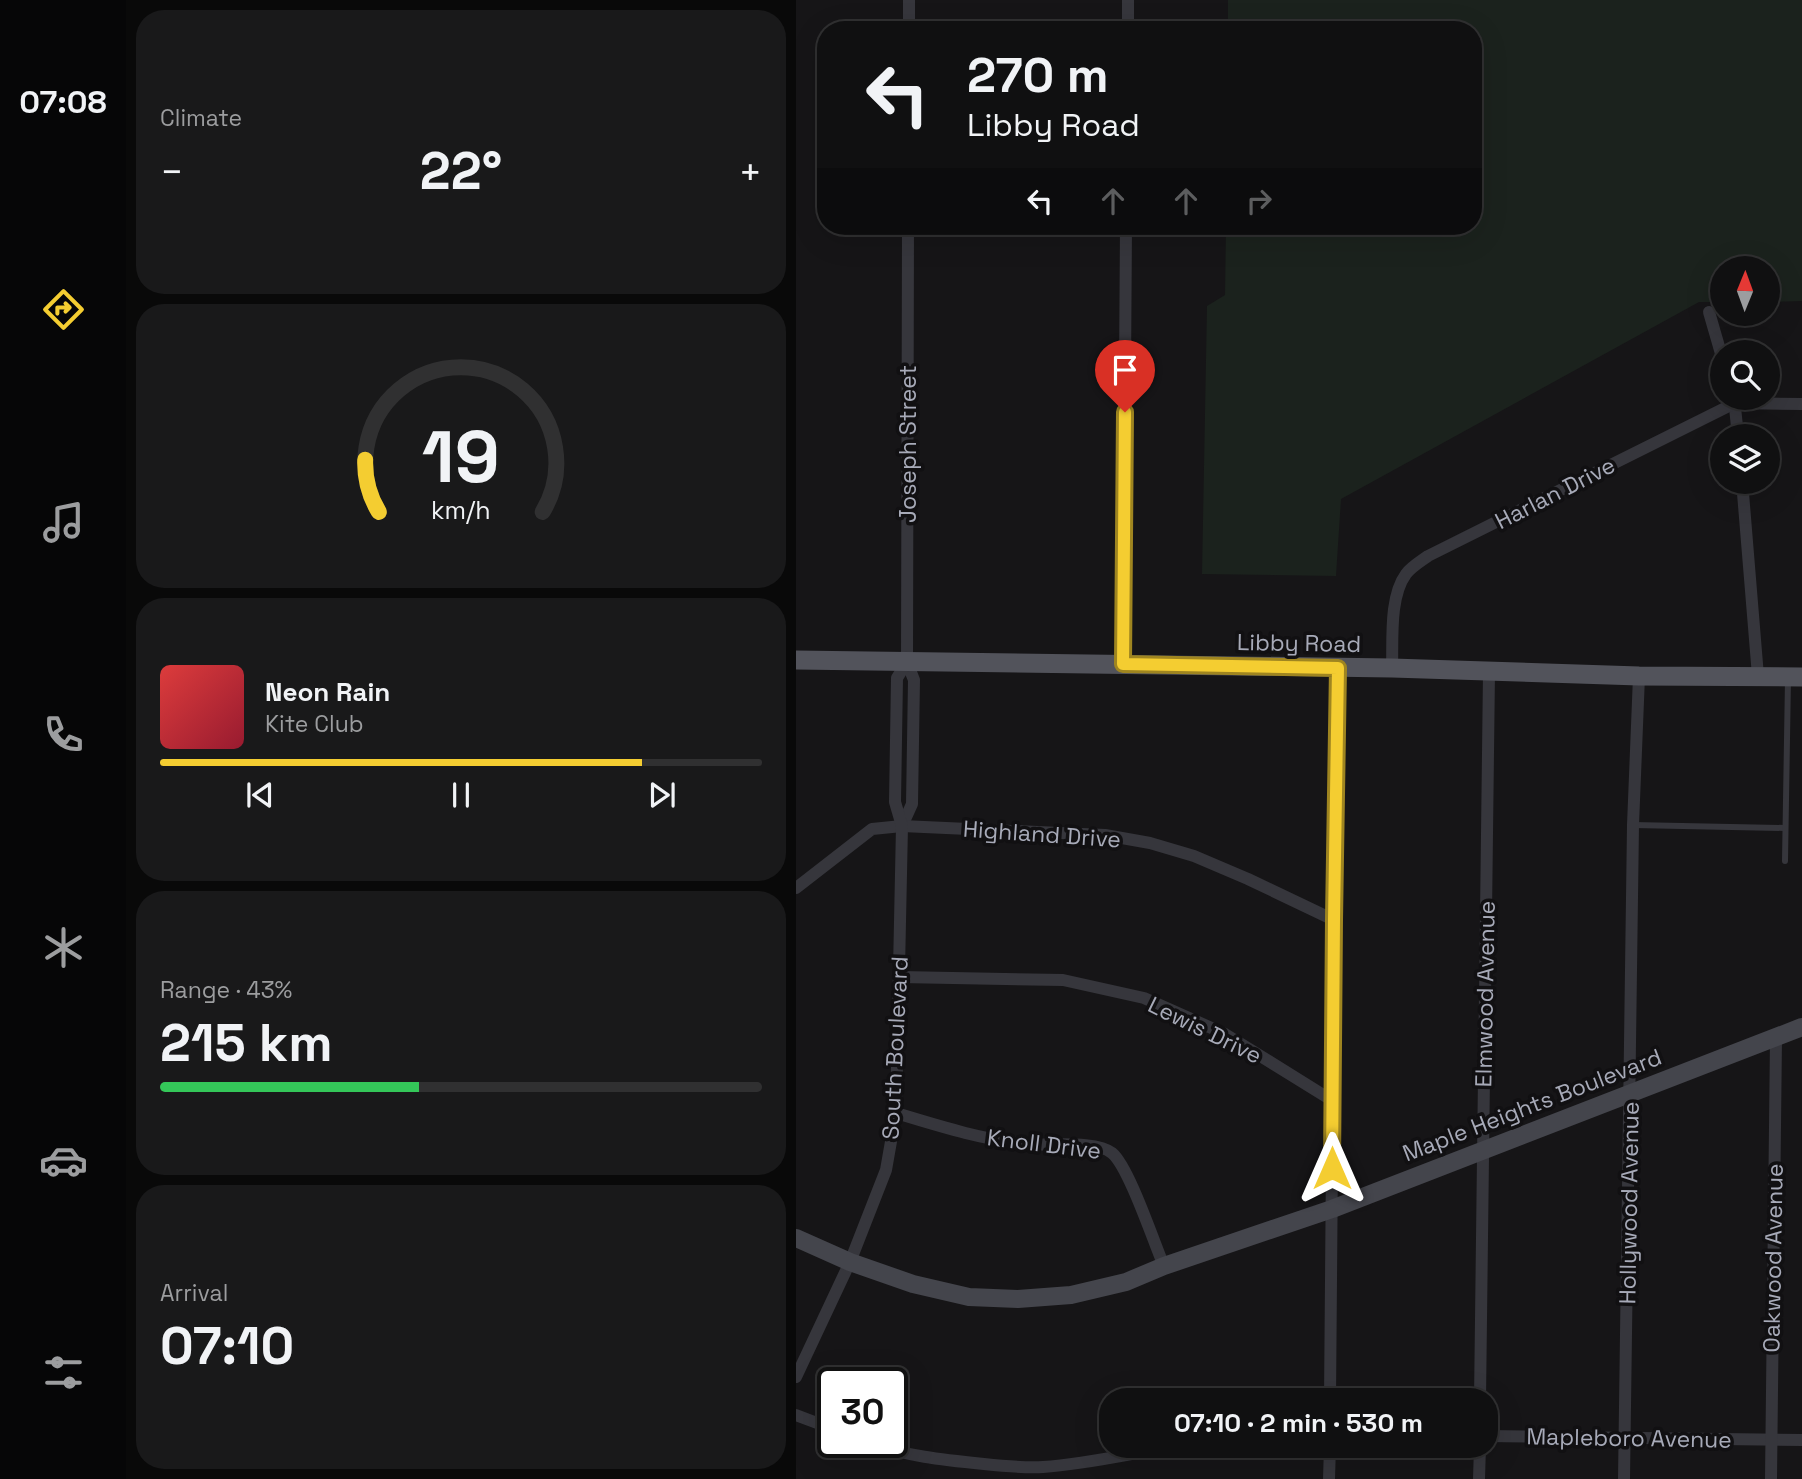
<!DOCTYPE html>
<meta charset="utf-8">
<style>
body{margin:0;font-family:"Space Grotesk",sans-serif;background:#19191a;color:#f1f3f6;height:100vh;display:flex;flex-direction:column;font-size:26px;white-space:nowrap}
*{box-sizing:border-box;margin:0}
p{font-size:23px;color:#9c9d9f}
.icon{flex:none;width:38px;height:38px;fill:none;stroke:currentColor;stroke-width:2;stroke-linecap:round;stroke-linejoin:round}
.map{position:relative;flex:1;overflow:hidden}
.drawer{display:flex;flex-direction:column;gap:10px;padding:10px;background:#090909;width:670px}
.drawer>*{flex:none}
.hud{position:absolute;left:21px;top:21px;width:665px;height:214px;border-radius:28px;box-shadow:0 7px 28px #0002,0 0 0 2px #303031;background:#101011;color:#f1f3f6;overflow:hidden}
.needle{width:46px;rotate:1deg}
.controls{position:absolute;left:914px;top:256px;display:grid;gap:14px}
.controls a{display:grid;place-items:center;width:70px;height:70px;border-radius:50%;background:#101011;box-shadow:0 7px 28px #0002,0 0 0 2px #303031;font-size:35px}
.speed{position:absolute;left:21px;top:1367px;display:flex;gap:14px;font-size:35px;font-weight:700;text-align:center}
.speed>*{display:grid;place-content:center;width:91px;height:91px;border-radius:50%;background:#101011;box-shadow:0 7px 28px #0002,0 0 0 2px #303031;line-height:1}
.speed .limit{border:4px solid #111;border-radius:10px;background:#fff;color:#111}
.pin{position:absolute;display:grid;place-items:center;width:60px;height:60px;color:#fff;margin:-72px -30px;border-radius:50% 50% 50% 0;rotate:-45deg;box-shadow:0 0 7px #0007}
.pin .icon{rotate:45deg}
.me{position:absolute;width:77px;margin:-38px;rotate:0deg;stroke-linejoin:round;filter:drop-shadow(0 0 5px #0008)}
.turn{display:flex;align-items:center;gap:24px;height:147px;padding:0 35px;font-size:32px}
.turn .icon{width:91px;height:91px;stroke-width:2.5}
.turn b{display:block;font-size:49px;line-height:60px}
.lanes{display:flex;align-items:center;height:66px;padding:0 35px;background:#0003;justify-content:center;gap:35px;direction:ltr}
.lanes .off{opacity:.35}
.big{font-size:52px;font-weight:800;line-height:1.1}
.drawer .widget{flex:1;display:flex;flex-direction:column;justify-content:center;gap:10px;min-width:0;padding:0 24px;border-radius:28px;background:#19191a}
.drawer .dial{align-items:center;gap:0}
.dial svg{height:182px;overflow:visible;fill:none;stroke:#303031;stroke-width:7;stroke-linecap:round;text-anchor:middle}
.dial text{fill:#f1f3f6;stroke:none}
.song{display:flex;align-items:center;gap:21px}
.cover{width:84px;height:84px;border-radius:10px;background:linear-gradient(135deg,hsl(0 70% 55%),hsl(350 70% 35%))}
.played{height:7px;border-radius:4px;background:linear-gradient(90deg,#f4cd31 80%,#303031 80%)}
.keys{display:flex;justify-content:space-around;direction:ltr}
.heat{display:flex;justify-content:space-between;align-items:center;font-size:38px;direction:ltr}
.charge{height:10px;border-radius:5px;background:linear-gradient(90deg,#34c759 43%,#303031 0)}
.trip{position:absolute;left:303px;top:1388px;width:399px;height:70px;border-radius:28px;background:#101011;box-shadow:0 7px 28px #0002,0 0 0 2px #303031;font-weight:800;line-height:70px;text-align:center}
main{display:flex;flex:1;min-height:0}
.menu{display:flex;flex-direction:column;width:126px;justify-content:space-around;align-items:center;background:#060607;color:#9c9d9f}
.menu .icon{width:49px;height:49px}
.menu .current{color:#f4cd31}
.menu b{font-size:32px;color:#f1f3f6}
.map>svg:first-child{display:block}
.green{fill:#1b221d}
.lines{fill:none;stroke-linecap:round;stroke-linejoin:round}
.lane{stroke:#36363c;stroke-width:6}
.street{stroke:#36363c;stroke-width:12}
.secondary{stroke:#44454c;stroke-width:18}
.primary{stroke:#52535b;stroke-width:19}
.route-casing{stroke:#9f8520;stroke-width:18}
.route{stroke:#f4cd31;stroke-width:12}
.labels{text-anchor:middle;stroke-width:7;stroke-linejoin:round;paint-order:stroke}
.street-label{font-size:23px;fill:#a7aab8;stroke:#111012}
</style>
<main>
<nav class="menu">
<b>07:08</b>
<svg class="icon current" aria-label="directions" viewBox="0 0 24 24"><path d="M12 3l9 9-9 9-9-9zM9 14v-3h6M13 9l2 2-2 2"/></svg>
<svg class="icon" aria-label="music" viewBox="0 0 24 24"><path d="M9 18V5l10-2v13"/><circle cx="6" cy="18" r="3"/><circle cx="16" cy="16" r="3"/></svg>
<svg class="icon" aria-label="phone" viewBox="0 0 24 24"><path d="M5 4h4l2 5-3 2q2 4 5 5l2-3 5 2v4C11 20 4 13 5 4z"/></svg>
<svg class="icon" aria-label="climate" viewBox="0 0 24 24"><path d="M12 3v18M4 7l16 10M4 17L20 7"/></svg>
<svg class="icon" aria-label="car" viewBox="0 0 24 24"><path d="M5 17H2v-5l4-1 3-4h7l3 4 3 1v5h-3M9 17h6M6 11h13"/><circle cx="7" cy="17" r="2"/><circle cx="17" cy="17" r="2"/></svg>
<svg class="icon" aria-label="filters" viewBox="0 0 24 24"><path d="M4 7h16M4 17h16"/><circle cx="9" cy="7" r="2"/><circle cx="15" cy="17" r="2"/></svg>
</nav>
<section class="drawer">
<div class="widget"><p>Climate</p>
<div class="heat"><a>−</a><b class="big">22°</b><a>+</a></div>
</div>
<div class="widget dial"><svg viewBox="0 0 100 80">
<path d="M14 69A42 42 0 1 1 86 69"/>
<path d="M14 69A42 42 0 0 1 8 46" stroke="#f4cd31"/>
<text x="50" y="56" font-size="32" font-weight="700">19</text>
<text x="50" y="72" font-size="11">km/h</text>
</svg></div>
<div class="widget">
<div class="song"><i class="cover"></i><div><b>Neon Rain</b><p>Kite Club</p></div></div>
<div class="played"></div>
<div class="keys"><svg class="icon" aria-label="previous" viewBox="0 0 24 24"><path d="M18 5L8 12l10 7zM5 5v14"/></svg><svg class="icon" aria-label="pause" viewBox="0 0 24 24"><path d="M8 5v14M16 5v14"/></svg><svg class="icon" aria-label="next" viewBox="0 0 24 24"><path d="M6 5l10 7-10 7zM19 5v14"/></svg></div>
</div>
<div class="widget"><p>Range · 43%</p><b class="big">215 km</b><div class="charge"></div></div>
<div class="widget"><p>Arrival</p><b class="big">07:10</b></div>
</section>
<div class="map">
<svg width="1006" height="1479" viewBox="0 0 1006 1479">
<rect width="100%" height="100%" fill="#161517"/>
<path class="green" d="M 432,0 L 1006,0 L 1006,301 L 971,302 L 971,268 L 926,268 L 926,302 L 903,302 L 545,499 L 540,576 L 406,574 L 411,306 L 429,295 L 430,226 L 677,226 L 677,30 L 432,30 Z"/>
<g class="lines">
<g class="lane">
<path d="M 837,825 L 989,828"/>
<path d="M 989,861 L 992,679"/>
</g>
<g class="street">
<path d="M 113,30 L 113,0"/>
<path d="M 332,30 L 332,0"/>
<path d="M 913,312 L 926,357"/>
<path d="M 938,398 L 942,436"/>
<path d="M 946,481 L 962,676"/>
<path d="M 327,664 L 330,226"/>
<path d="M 596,668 C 597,641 593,597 610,574 C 615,567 625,561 632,556 L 939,403 L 1006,404"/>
<path d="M 106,826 L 116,804 L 118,680 L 111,662 L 112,226"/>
<path d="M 0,888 L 76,829 L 106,826 L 309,835 L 354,843 L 398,856 L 452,879 L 538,920"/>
<path d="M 104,977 L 267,980 L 348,998 L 429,1034 L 537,1101"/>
<path d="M 100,1113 C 143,1126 187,1140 231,1144 C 253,1146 300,1140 316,1153 C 333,1167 358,1243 368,1266"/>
<path d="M 0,1377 L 54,1262 L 90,1170 L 100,1113 L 106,826 L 99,802 L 101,678 L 111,662"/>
<path d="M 534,1400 L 538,920 L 542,668"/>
<path d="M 684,1400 L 693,672"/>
<path d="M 0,1415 L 37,1429"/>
<path d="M 690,1436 L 1006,1440"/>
<path d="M 71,1442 C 108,1456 148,1460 188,1464 C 207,1466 228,1468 247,1467 C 292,1464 337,1453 381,1446"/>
<path d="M 533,1479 L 534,1446"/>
<path d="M 683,1479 L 684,1446"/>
<path d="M 828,1479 L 837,825 L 843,676"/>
<path d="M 975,1479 L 980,1038"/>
</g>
<path class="secondary" d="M 0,1238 L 54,1262 L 117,1284 L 173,1297 L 222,1299 L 275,1295 L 330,1282 L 368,1266 L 536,1209 L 1006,1027"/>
<path class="primary" d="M 0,660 L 596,668 L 843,676 L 1006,677"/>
</g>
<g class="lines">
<defs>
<path id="route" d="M 329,412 L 327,664 L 542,668 L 538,920 L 536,1168"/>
</defs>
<use href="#route" class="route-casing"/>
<use href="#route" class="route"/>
</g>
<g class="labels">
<g class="street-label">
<text transform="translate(112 444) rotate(-90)" y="8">Joseph Street</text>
<text transform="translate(759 493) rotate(-27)" y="8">Harlan Drive</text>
<text transform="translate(503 643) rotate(1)" y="8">Libby Road</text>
<text transform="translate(246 834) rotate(4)" y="8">Highland Drive</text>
<text transform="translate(689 994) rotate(-89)" y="8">Elmwood Avenue</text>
<text transform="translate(409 1030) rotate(26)" y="8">Lewis Drive</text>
<text transform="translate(99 1048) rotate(-87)" y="8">South Boulevard</text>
<text transform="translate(736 1105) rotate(-21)" y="8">Maple Heights Boulevard</text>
<text transform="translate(248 1144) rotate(7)" y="8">Knoll Drive</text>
<text transform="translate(833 1203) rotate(-89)" y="8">Hollywood Avenue</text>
<text transform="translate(977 1258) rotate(-89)" y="8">Oakwood Avenue</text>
<text transform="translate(833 1438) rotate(1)" y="8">Mapleboro Avenue</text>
</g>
</g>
</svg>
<div class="controls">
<a><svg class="needle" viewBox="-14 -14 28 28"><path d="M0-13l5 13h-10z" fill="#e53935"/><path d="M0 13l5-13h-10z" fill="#9c9d9f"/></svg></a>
<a><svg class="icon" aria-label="search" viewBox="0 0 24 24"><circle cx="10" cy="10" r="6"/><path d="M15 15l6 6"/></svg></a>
<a><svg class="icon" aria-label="layers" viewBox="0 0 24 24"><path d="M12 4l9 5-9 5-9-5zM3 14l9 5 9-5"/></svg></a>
</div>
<div class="speed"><div class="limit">30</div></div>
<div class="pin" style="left:329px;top:412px;background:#d93025"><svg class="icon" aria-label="arrive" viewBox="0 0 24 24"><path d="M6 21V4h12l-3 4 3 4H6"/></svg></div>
<svg class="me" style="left:536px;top:1168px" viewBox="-20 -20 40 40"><path d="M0-17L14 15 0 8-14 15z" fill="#f4cd31" stroke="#fff" stroke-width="4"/></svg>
<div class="trip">07:10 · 2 min · 530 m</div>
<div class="hud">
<div class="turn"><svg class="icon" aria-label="left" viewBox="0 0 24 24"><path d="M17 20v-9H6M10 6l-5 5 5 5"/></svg><div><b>270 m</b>Libby Road</div></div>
<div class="lanes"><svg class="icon" aria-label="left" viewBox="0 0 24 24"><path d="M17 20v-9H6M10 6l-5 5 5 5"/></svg><svg class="icon off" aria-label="ahead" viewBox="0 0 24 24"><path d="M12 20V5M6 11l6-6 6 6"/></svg><svg class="icon off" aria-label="ahead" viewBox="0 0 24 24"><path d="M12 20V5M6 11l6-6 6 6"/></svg><svg class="icon off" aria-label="right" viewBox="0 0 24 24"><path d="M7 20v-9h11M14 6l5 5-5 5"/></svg></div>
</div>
</div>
</main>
